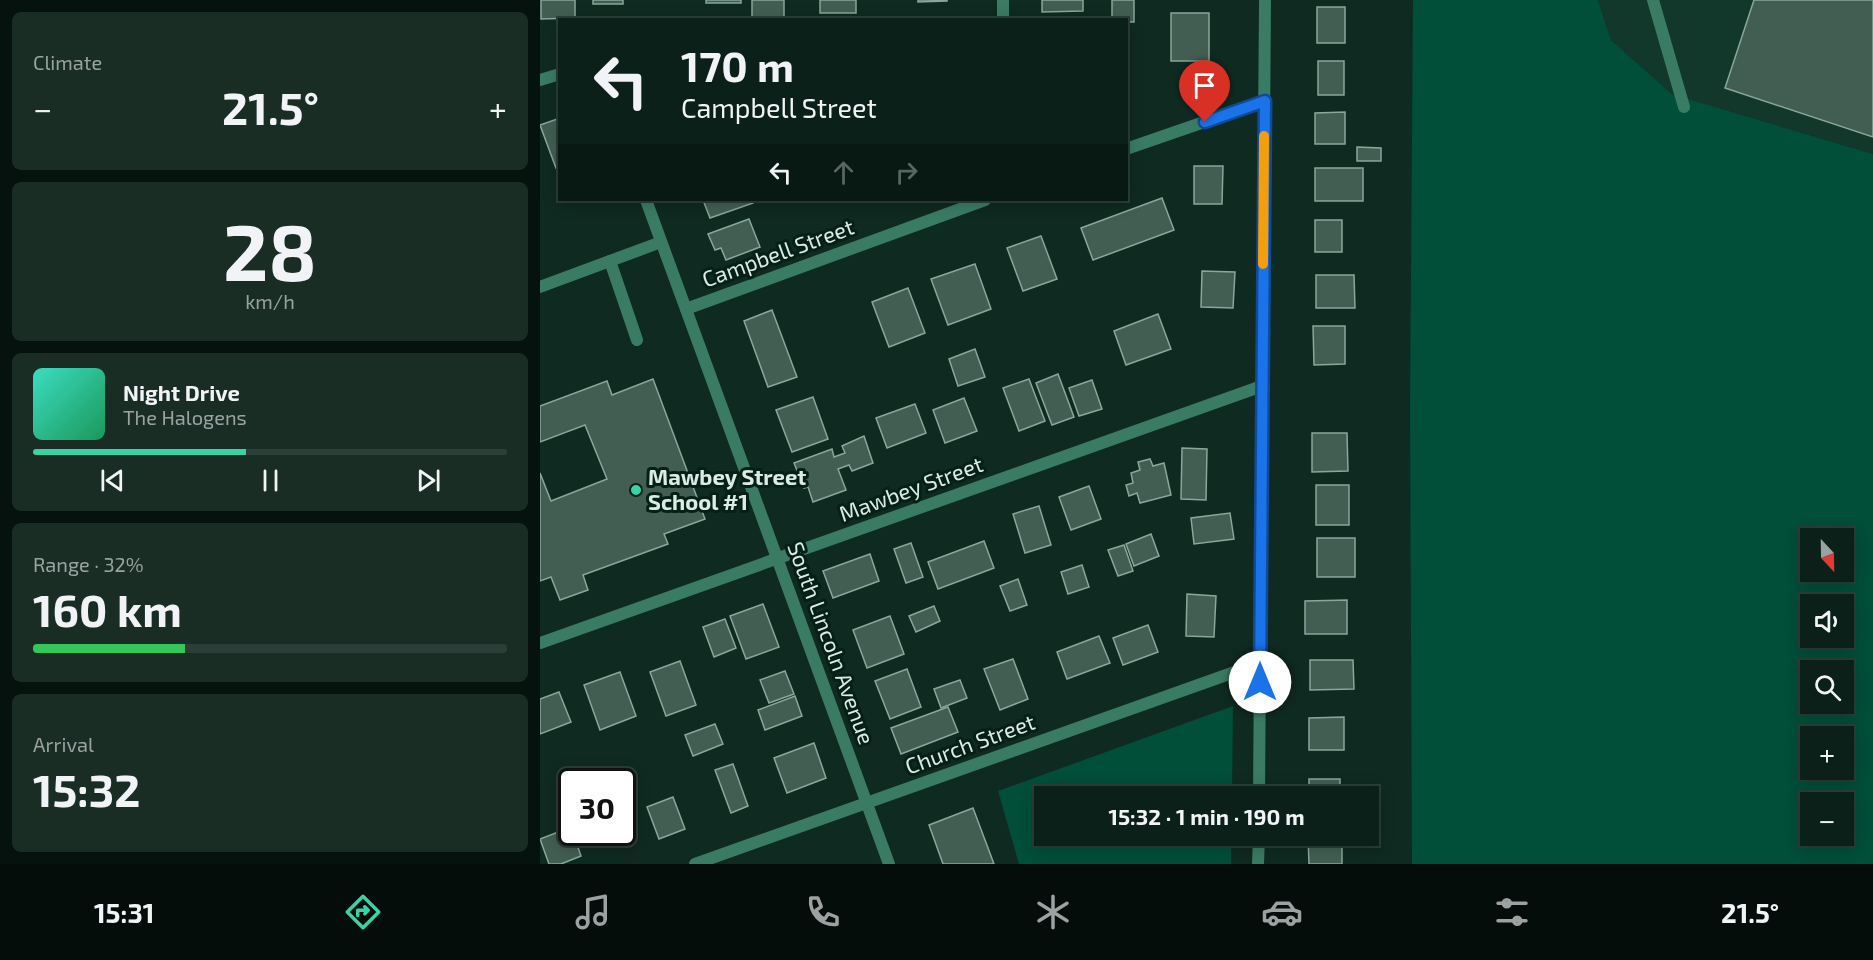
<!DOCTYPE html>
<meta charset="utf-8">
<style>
body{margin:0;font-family:"Exo 2",sans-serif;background:#192d25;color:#f1f3f6;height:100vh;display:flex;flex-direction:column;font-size:22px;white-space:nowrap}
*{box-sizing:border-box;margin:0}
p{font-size:20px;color:#9aa3a2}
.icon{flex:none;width:33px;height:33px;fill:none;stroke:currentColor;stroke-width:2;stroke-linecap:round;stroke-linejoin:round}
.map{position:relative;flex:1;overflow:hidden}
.details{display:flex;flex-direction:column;gap:12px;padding:12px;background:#06120d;width:540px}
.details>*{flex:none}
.hud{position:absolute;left:18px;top:18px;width:570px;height:183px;border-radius:0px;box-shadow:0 3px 15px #0003,0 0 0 2px #2b3e37;background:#0b2018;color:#f1f3f6;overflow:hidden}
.needle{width:39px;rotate:158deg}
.controls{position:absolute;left:1260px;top:528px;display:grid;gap:12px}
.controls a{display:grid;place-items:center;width:54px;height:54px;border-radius:0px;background:#0b2018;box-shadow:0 3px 15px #0003,0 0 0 2px #2b3e37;font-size:30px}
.speed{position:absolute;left:18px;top:768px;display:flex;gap:12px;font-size:30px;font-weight:700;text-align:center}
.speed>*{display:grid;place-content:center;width:78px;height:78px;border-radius:50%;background:#0b2018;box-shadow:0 3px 15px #0003,0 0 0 2px #2b3e37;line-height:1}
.speed .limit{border:3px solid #111;border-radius:9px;background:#fff;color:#111}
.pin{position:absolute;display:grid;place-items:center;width:51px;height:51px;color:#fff;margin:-62px -26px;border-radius:50% 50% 50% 0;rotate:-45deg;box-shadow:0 0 6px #0007}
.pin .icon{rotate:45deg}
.me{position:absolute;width:66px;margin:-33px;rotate:0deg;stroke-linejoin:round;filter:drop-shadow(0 0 4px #0008)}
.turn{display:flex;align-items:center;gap:21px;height:126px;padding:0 24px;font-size:27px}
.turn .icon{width:78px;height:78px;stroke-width:2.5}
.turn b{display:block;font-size:42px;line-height:51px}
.lanes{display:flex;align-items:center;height:57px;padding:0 24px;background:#0003;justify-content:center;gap:30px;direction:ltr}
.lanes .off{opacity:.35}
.big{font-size:45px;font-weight:700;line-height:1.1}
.details .card{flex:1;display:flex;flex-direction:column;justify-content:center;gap:9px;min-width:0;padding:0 21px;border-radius:9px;background:#192d25}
.details .dial{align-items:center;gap:0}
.dial b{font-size:78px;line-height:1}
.song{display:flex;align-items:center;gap:18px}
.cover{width:72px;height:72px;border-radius:9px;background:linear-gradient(135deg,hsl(170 70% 55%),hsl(150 70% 35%))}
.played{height:6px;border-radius:3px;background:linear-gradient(90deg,#39d4a5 45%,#2b3e37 45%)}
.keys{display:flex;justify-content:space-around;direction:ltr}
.heat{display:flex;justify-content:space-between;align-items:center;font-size:33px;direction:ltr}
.charge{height:9px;border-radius:4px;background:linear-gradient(90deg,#34c759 32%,#2b3e37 0)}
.trip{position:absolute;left:494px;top:786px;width:345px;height:60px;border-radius:0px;background:#0b2018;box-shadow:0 3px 15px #0003,0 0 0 2px #2b3e37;font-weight:700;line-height:60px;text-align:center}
.tab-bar{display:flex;height:96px;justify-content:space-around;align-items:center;background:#040d0a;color:#9aa3a2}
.tab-bar .icon{width:42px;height:42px}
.tab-bar .current{color:#39d4a5}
.tab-bar b{font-size:27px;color:#f1f3f6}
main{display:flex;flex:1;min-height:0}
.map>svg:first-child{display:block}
.built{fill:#12372b}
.green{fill:#014e39;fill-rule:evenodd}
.building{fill:#425e53;stroke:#89a79a;stroke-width:1.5}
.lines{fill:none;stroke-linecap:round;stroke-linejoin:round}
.service{stroke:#3a7b64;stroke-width:12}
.minor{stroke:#3a7b64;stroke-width:12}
.route-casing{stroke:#114b97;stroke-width:15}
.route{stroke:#1a73e8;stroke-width:10}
.slow{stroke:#f59e0b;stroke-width:10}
.poi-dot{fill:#39d4a5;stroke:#052017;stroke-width:2}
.labels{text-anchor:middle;stroke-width:6;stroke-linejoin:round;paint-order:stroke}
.street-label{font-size:22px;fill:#dcece5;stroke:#052017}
.poi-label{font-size:22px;font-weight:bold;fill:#dcece5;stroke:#052017;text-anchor:start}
</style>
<main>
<section class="details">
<div class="card"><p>Climate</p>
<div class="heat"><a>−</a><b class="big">21.5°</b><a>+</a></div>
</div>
<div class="card dial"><b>28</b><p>km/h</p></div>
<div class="card">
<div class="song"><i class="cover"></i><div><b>Night Drive</b><p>The Halogens</p></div></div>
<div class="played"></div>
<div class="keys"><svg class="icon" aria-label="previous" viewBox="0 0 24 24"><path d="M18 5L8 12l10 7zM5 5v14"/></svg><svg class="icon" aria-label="pause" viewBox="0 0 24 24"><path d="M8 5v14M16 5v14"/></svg><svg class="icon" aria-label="next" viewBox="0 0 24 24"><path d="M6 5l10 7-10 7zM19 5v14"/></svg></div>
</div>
<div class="card"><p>Range · 32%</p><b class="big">160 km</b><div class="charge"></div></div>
<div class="card"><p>Arrival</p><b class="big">15:32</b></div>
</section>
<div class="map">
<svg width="1333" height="864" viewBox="0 0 1333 864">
<rect width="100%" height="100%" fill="#0f2a20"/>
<path class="built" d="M 1058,0 L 1333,0 L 1333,154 L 1132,94 L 1071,40 Z"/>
<g class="green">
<path d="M 873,0 L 1058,0 L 1071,40 L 1132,94 L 1333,154 L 1333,864 L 872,864 L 870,407 ZM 1270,538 L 1304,538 L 1304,572 L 1270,572 ZM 1270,604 L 1304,604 L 1304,638 L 1270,638 ZM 1270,670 L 1304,670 L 1304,704 L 1270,704 ZM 1270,736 L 1304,736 L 1304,770 L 1270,770 ZM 1270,802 L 1304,802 L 1304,836 L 1270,836 Z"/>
<path d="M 693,706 L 692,796 L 504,796 L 504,836 L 691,836 L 691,864 L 479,864 L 458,791 Z"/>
</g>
<g class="building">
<path d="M 1,0 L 35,0 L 35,18 L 1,19 Z"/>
<rect x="53" y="0" width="30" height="4"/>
<rect x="166" y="0" width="35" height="3"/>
<rect x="212" y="0" width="32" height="20"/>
<rect x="280" y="0" width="36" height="13"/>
<path d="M 378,0 L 407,0 L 407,1 L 378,2 Z"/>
<path d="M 502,0 L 543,0 L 543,11 L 502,12 Z"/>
<path d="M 572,0 L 594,0 L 594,22 L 586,22 L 586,20 L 572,20 Z"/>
<path d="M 1214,0 L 1333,0 L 1333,137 L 1185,88 Z"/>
<rect x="777" y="7" width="28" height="36"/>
<rect x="631" y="13" width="38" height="48"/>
<rect x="586" y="33" width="3" height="24"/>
<rect x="778" y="61" width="26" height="34"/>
<path d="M 805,112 L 805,144 L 775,144 L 775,113 Z"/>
<path d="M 20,118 L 20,167 L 16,168 L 0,125 Z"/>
<path d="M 817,147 L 841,148 L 841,161 L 817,161 Z"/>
<path d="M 654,166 L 683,166 L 682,204 L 654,204 Z"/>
<rect x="775" y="168" width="48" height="33"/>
<path d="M 622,198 L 634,230 L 553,260 L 541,228 Z"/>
<path d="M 163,200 L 212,200 L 213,203 L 170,218 Z"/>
<path d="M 209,219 L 220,247 L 186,260 L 181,248 L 175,250 L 168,234 Z"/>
<rect x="775" y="220" width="27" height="32"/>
<path d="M 501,236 L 517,279 L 483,291 L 467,248 Z"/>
<path d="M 435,264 L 451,309 L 408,325 L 391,279 Z"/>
<path d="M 662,271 L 695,272 L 693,308 L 661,307 Z"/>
<path d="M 776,275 L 814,275 L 815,308 L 776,308 Z"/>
<path d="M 368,288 L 385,333 L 349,347 L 332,302 Z"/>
<path d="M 232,310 L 257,377 L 228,387 L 204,321 Z"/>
<path d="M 618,314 L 631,349 L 586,365 L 574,331 Z"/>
<path d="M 773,326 L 805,326 L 805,364 L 774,365 Z"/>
<path d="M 435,349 L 445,377 L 418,386 L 409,359 Z"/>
<path d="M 518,374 L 534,417 L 512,425 L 496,383 Z"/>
<path d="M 113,379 L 165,519 L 124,534 L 128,544 L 43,575 L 48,590 L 20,600 L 11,577 L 0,581 L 0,473 L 11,501 L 67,479 L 45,425 L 0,442 L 0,406 L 67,381 L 72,395 Z"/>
<path d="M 489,379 L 505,421 L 479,431 L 463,388 Z"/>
<path d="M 552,380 L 562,409 L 539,416 L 529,388 Z"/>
<path d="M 273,397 L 288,439 L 252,452 L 236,410 Z"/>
<path d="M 424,398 L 437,431 L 405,443 L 393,410 Z"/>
<path d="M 375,404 L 386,433 L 347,448 L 336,418 Z"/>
<path d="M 772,433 L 807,433 L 808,471 L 772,472 Z"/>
<path d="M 324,436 L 333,463 L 312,471 L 309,465 L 298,469 L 306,490 L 273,502 L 268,487 L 264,488 L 254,463 L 292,449 L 294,457 L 305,453 L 302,446 Z"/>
<path d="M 642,448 L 667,449 L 666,500 L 641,499 Z"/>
<path d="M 610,459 L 613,466 L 624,463 L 631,495 L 600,503 L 597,493 L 589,496 L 586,485 L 593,483 L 591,473 L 600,470 L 598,462 Z"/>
<rect x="776" y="485" width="33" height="40"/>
<path d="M 549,486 L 561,519 L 531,530 L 519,497 Z"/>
<path d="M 499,506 L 511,545 L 485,553 L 473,514 Z"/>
<path d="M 690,513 L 694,539 L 654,544 L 651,518 Z"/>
<path d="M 611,534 L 619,556 L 594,566 L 586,544 Z"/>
<rect x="777" y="538" width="38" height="39"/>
<path d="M 444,541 L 454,568 L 398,589 L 388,562 Z"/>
<path d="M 371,543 L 383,577 L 366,583 L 354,549 Z"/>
<path d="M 584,545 L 593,571 L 578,576 L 568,550 Z"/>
<path d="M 330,554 L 339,581 L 293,598 L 283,571 Z"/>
<path d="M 542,565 L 549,587 L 528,594 L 521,572 Z"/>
<path d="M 478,579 L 487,605 L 470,611 L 460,586 Z"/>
<path d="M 647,594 L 676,596 L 674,637 L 646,636 Z"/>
<path d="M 807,600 L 807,634 L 765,634 L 765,601 Z"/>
<path d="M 223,604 L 239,647 L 206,659 L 190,616 Z"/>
<path d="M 394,606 L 400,621 L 376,632 L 369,616 Z"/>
<path d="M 350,616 L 364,654 L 327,668 L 313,630 Z"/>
<path d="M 185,619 L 196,648 L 174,657 L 163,627 Z"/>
<path d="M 608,625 L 618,652 L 583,665 L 573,638 Z"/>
<path d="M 559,636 L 570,663 L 527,679 L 517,652 Z"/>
<path d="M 473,659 L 488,699 L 460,710 L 444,669 Z"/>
<path d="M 770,660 L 813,660 L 814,689 L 770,690 Z"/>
<path d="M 140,661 L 156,705 L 126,716 L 110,672 Z"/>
<path d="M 367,669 L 381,707 L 350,719 L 335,681 Z"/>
<path d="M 245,671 L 254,694 L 229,703 L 220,680 Z"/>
<path d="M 80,672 L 96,716 L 60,730 L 44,685 Z"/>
<path d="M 420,680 L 427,698 L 401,708 L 394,689 Z"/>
<path d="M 19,692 L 31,722 L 0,734 L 0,699 Z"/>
<path d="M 255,696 L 262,716 L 225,730 L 218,710 Z"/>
<path d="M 408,707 L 418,732 L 361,754 L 351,728 Z"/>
<path d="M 804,717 L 804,750 L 769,750 L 769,718 Z"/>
<path d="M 175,724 L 183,744 L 153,756 L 145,735 Z"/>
<path d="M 274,743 L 286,778 L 247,793 L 234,758 Z"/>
<path d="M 193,764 L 208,806 L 191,813 L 175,770 Z"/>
<rect x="769" y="779" width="31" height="17"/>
<path d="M 133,797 L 145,829 L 119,839 L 107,807 Z"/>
<path d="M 433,808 L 454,864 L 403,864 L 389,825 Z"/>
<path d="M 31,827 L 41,856 L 21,864 L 9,864 L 0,839 Z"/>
<path d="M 768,836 L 802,836 L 802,864 L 769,864 Z"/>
</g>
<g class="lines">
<g class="service">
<path d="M 1113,0 L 1144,107"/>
<path d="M 70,261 L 97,340"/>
<path d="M 0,287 L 121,242"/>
</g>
<g class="minor">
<path d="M 463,20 L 463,0"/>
<path d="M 0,80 L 20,74"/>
<path d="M 586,149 L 725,101"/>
<path d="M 106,200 L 349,864"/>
<path d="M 146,309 L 445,200"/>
<path d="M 0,643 L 722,386"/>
<path d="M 719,796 L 725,0"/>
<path d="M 155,864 L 720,663"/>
<path d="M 718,864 L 719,836"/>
</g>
</g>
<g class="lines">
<defs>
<path id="route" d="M 665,122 L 725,101 L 720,682"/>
</defs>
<use href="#route" class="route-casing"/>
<use href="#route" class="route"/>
<path class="slow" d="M 723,264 L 724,136"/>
</g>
<circle class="poi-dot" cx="96" cy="490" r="6"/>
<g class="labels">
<g class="street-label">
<text transform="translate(238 253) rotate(-20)" y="8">Campbell Street</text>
<text transform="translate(371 489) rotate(-20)" y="8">Mawbey Street</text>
<text transform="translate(291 643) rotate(70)" y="8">South Lincoln Avenue</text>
<text transform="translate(430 744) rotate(-20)" y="8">Church Street</text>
</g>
<g class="poi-label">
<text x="108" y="485">Mawbey Street<tspan x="108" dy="25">School #1</tspan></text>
</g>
</g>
</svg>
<div class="controls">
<a><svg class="needle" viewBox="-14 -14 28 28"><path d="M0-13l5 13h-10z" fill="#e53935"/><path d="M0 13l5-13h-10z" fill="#9aa3a2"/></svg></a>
<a><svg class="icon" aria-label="sound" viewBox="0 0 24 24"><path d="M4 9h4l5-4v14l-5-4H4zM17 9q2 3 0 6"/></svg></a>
<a><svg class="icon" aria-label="search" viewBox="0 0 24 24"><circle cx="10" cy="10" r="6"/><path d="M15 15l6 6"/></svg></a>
<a>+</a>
<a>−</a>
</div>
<div class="speed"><div class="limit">30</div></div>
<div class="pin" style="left:665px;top:122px;background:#d93025"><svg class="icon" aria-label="arrive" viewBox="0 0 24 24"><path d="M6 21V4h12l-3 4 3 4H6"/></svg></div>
<svg class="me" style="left:720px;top:682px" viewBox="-20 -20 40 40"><circle r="19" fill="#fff"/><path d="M0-13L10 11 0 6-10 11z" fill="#1a73e8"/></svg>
<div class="trip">15:32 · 1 min · 190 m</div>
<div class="hud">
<div class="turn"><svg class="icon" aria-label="left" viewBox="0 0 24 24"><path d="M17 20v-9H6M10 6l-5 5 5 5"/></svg><div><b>170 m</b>Campbell Street</div></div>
<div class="lanes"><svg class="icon" aria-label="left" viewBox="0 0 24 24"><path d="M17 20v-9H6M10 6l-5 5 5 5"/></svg><svg class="icon off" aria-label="ahead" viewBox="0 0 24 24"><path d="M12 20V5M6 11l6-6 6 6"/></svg><svg class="icon off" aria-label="right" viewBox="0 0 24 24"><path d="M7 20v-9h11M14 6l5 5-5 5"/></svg></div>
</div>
</div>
</main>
<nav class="tab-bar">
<b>15:31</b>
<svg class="icon current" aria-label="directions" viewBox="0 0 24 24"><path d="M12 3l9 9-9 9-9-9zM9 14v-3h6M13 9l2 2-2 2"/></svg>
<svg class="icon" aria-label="music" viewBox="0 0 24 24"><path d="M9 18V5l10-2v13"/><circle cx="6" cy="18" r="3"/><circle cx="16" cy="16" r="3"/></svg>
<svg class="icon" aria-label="phone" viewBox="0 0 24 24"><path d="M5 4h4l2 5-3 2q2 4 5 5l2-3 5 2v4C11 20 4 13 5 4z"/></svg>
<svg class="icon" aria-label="climate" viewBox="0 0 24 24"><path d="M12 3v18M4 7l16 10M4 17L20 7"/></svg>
<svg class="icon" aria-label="car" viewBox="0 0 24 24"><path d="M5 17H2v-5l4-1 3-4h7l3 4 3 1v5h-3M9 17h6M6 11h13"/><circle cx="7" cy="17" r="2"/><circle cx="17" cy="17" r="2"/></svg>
<svg class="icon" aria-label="filters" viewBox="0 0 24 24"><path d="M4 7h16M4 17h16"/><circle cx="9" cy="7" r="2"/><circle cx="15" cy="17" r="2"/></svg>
<b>21.5°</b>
</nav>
